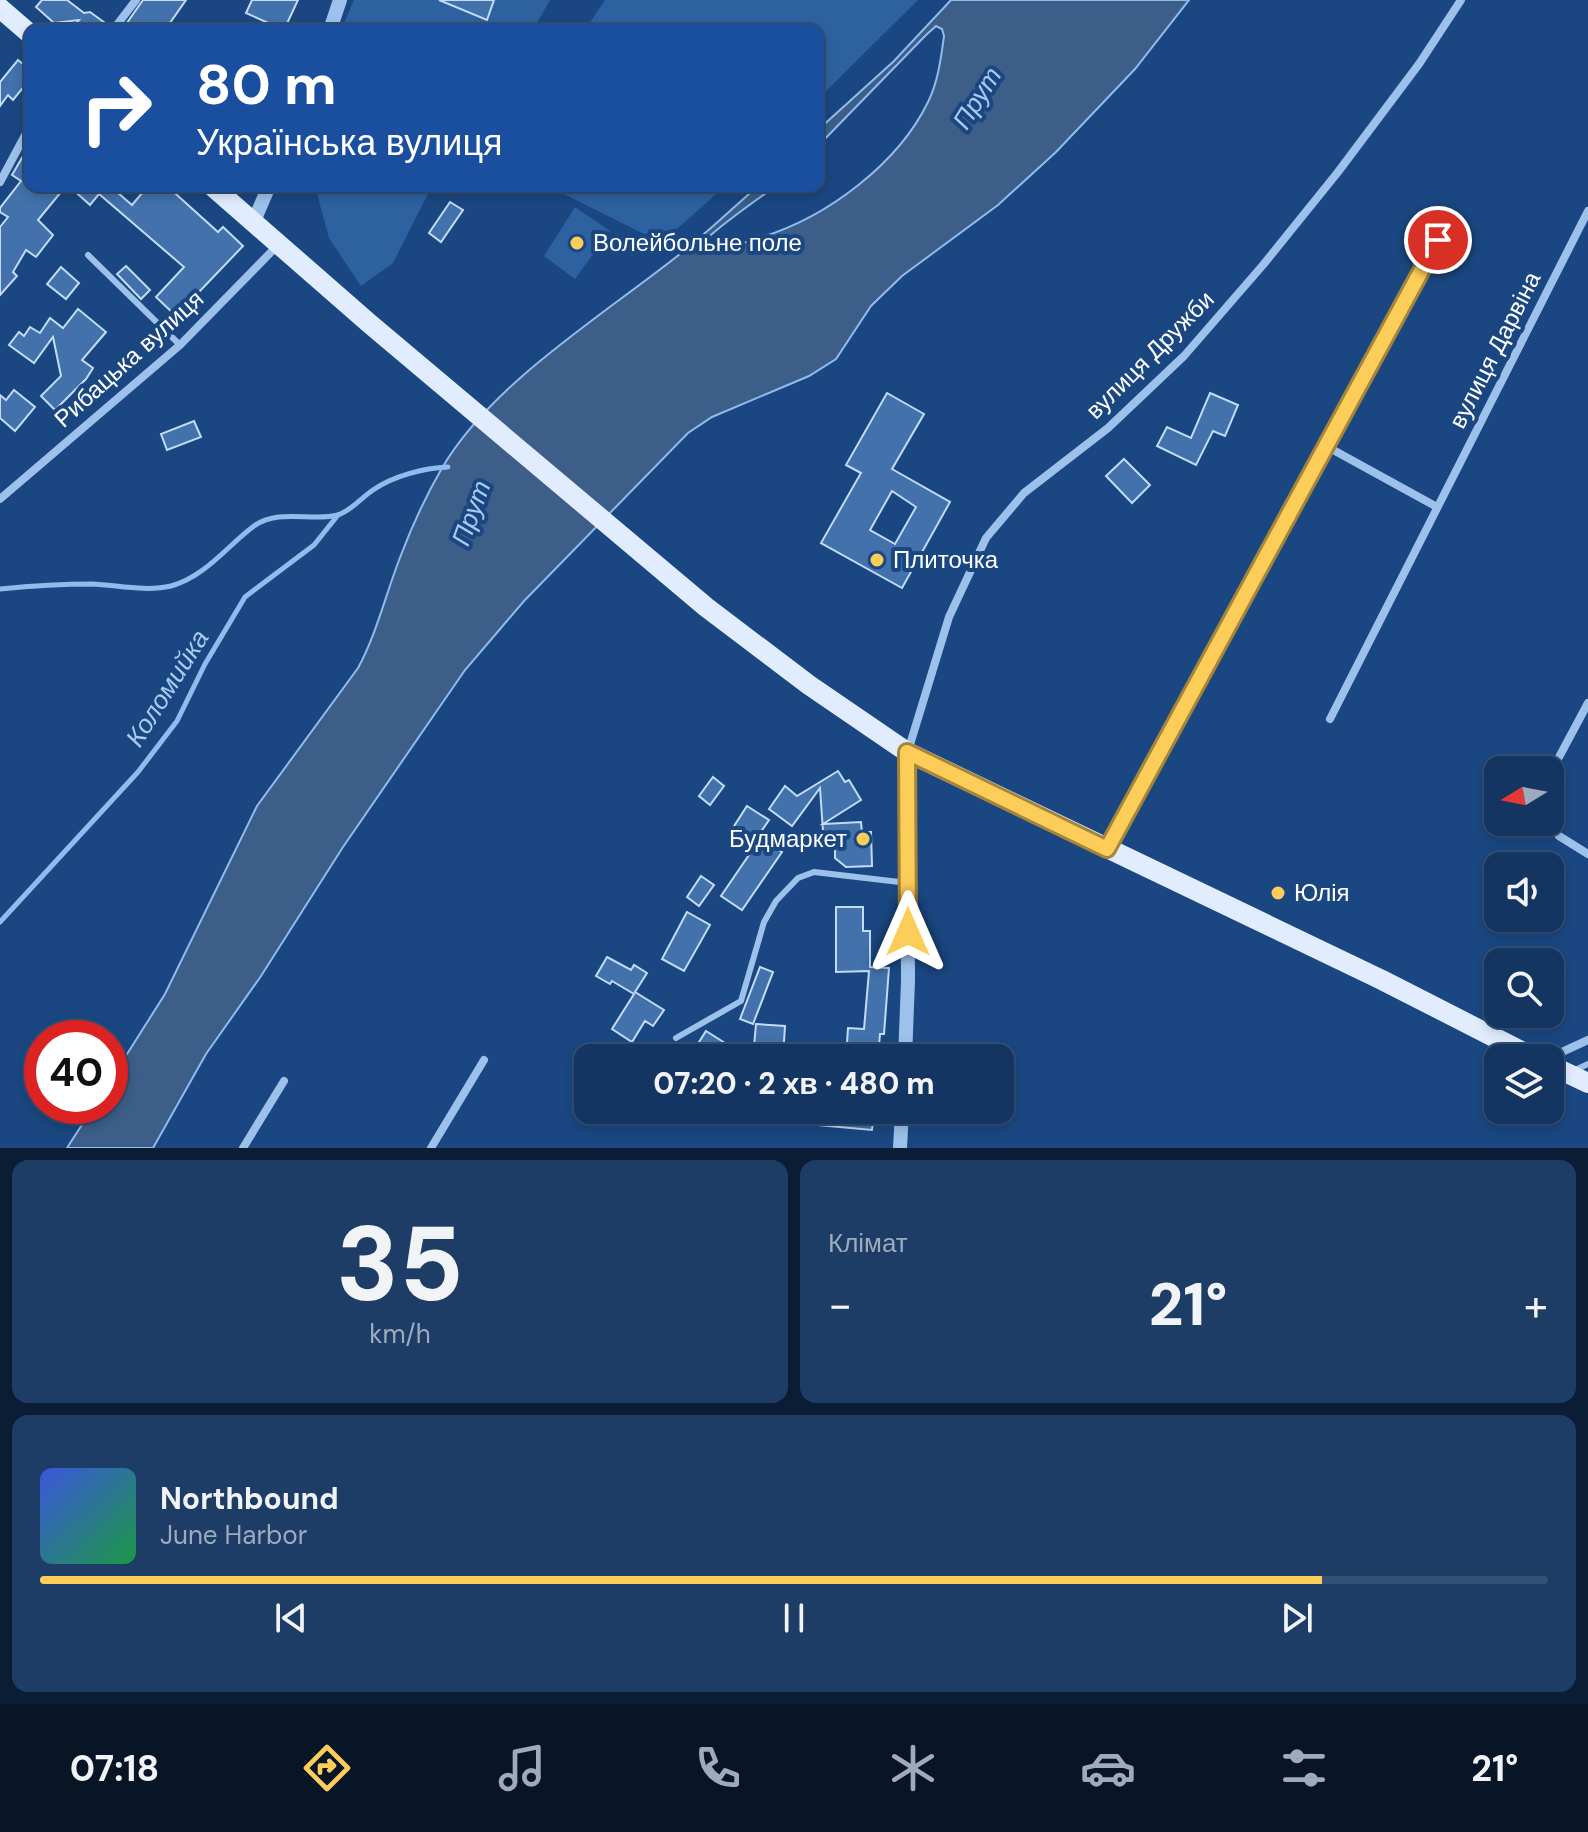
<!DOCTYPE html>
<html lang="uk">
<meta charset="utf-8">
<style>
body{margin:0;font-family:"DM Sans",sans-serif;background:#1d3d67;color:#f1f3f6;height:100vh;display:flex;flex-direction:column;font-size:30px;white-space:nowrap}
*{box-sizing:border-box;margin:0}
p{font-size:26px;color:#9dabbd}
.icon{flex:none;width:44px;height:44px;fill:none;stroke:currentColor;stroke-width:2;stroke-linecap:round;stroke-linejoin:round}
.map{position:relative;height:1148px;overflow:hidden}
.details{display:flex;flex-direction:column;gap:12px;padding:12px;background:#0b1d35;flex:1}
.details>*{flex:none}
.hud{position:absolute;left:24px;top:24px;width:800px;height:168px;border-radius:16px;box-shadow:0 4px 12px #0003,0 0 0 2px #335076;background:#1a4fa0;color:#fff;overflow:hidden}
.needle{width:52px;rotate:260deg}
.tools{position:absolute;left:1484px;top:756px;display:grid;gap:16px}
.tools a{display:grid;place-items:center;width:80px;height:80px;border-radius:16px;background:#143561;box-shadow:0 4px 12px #0003,0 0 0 2px #335076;font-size:40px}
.speed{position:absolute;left:24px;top:1020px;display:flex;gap:16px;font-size:40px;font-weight:700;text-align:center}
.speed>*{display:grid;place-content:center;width:104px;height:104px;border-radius:50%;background:#143561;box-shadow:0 4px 12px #0003,0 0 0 2px #335076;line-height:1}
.speed .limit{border:12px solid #d22;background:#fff;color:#111}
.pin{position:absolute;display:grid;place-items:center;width:68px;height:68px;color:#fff;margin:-34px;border:4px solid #fff;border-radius:50%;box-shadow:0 2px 8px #0007}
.me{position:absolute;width:88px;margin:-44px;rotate:0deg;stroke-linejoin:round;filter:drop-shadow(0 0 6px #0008)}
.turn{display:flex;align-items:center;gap:28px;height:168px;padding:0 40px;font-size:36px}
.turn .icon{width:104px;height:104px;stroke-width:2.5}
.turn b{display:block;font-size:56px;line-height:68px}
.big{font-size:60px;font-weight:800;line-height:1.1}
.details .widget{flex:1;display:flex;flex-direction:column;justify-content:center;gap:12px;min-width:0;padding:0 28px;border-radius:16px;background:#1d3d67}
.details .dial{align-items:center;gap:0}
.dial b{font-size:104px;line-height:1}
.song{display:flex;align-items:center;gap:24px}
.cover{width:96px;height:96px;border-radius:12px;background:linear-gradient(135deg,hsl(230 70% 55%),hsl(140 70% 35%))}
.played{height:8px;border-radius:4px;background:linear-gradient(90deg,#fdcd59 85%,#335076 85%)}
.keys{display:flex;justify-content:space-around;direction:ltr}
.heat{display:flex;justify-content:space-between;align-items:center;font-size:44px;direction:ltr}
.details .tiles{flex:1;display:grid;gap:12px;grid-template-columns:1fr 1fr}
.widget:last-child{grid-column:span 2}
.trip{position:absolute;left:574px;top:1044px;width:440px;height:80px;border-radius:16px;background:#143561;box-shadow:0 4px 12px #0003,0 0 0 2px #335076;font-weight:800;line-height:80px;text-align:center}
.menu{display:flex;height:128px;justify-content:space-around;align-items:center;background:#081527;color:#9dabbd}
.menu .icon{width:56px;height:56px}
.menu .selected{color:#fdcd59}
.menu b{font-size:36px;color:#f1f3f6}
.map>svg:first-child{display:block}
.green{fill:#2d61a0}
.water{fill:#3c5e88;stroke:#90bced;stroke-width:2}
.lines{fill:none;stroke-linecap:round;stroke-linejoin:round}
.stream{stroke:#90bced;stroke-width:5}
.building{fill:#4271ab;stroke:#c2dbf8;stroke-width:2;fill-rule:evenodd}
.service{stroke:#9dc1eb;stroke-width:6}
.minor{stroke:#9dc1eb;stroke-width:8}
.tertiary{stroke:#9dc1eb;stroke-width:14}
.primary{stroke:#e1edff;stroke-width:20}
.route-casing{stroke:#a4853a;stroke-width:20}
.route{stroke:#fdcd59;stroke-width:14}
.poi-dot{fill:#fdcd59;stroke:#1a4781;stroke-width:3}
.labels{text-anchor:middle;stroke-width:8;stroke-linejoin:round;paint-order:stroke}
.poi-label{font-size:24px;fill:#fff;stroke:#1a4781;text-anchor:start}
.street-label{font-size:24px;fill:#fff;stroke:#1a4781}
.water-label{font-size:26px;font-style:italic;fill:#a9cbf2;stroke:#1a4781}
</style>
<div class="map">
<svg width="1588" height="1148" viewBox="0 0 1588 1148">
<rect width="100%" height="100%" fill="#1a4781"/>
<g class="green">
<path d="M 354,0 L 550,0 L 533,30 L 341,30 Z"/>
<path d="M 605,0 L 918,0 L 818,99 L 818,30 L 585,30 Z"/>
<path d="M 315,186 L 432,186 L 393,263 L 361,286 L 329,238 Z"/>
<path d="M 548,186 L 725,186 L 676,230 L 644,234 Z"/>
<path d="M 575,207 L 610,231 L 575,279 L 544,256 Z"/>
</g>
<path class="water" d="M 951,0 L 1189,0 L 1135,69 L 1056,152 L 998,205 L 902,276 L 871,306 L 836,359 L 809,376 L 712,417 L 688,433 L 524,601 L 465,670 L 343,847 L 261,976 L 206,1054 L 153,1148 L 67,1148 L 94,1106 L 110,1106 L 110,1081 L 165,994 L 257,806 L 358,668 C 377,633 386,593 401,555 C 412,526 427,494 442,468 C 493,381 607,313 685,250 C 710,230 734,207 758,186 L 776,186 C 751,204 727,220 704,241 L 703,250 C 722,253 744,242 762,237 C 827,217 898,164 928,102 C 938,82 941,58 944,36 L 942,29 L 936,26 L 925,36 L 818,146 L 818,130 L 894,61 Z"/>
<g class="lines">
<g class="stream">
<path d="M 0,589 C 30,586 61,584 92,584 C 117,585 145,592 171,586 C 205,577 228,545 254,526 C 279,508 312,522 338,515 C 352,510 361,498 373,490 C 393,476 424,468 448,467"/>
<path d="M 0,922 L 138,772 L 177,721 L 205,664 L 245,597 L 314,545 L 338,515"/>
</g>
</g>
<g class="building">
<path d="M 42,0 L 67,0 L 84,13 L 90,12 L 108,25 L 106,30 L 71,30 L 79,20 L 54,23 L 36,7 Z"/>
<path d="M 143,0 L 186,0 L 165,30 L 122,30 Z"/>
<path d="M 252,0 L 298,0 L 284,30 L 246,13 Z"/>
<path d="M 439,0 L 494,0 L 487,20 Z"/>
<path d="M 18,60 L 30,70 L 30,79 L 13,100 L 8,95 L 0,106 L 0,82 Z"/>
<path d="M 30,144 L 30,186 L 66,186 L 38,220 L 53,235 L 36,257 L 26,250 L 13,272 L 17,276 L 0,295 L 0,227 L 8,217 L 0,212 L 0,208 L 21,181 L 12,175 Z"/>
<path d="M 69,186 L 110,186 L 132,205 L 148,186 L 167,186 L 218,232 L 223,227 L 243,246 L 176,316 L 156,297 L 184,267 L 99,194 L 90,205 Z"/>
<path d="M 450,202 L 463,210 L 441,242 L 429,233 Z"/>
<path d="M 126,266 L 150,290 L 141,299 L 117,274 Z"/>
<path d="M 61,267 L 79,283 L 66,299 L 47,284 Z"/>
<path d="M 78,309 L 106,332 L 82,360 L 93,368 L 86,379 L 55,410 L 41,396 L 61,376 L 53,337 L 34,363 L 9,345 L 19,332 L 24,336 L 30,327 L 40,333 L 50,318 L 63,328 Z"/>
<path d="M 14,390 L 35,407 L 15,431 L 0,418 L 0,395 L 6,400 Z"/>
<path d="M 887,393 L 924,414 L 892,469 L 950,502 L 902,588 L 821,543 L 861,473 L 846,465 ZM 892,491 L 916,507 L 895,544 L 870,530 Z"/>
<path d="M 1210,393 L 1238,405 L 1225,436 L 1213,431 L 1196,465 L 1157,446 L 1167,427 L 1191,438 Z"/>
<path d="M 194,421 L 201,437 L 167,450 L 161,434 Z"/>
<path d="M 1124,459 L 1150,485 L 1132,503 L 1106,476 Z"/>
<path d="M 838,771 L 845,782 L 849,780 L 861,800 L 823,824 L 861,822 L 862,832 L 871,832 L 872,866 L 846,867 L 835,858 L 835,846 L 824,846 L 820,788 L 792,826 L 769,809 L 785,786 L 797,796 Z"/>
<path d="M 713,777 L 724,786 L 710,805 L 699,796 Z"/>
<path d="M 747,806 L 769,820 L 758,836 L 782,852 L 742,910 L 721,896 L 753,849 L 729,834 Z"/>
<path d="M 701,876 L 714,885 L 699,906 L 687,897 Z"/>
<path d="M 836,907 L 863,907 L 863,931 L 870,931 L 870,967 L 889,968 L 884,1034 L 880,1034 L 878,1058 L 846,1058 L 848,1028 L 864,1029 L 869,971 L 836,972 Z"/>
<path d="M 687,912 L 710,925 L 684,971 L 662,959 Z"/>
<path d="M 607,957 L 631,970 L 634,965 L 647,973 L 635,992 L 664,1010 L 653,1026 L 645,1021 L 632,1042 L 612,1029 L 634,994 L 612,981 L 610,984 L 596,976 Z"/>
<path d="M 760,967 L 773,972 L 753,1024 L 740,1019 Z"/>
<path d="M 756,1024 L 785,1026 L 783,1058 L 753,1058 Z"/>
<path d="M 706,1031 L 725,1043 L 716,1058 L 689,1058 Z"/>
<path d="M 752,1110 L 874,1110 L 872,1130 L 751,1119 Z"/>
</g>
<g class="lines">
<g class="service">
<path d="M 88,255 L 180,345"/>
<path d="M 676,1038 L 741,1001 L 764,922 L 776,901 L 798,878 L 814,872 L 908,883"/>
<path d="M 1573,1071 L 1588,1064"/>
</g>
<g class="minor">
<path d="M 113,30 L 136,0"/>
<path d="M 0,182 L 30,126"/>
<path d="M 1326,446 L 1437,507"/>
<path d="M 0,499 L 180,345 L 277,246"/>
<path d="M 1330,719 L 1588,211"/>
<path d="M 908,751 L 949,617 L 986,538 L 1024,493 L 1108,428 L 1184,356 L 1263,265 L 1338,172 L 1419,64 L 1461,0"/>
<path d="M 1550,774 L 1588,703"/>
<path d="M 1546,822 L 1559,836 L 1588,854"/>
<path d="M 1108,848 L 1438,240"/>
<path d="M 1549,1058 L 1588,1040"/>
<path d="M 243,1148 L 284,1081"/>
<path d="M 431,1148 L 484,1060"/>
</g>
<g class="tertiary">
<path d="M 330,30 L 340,0"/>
<path d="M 254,221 L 269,186"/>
<path d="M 905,1058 L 908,981 L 907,752"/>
<path d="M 900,1148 L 902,1110"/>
</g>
<g class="primary">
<path d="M 0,8 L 30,34"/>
<path d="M 212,186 L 370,324 L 706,607 L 809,685 L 907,752 L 1382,980 L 1535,1058"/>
<path d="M 1550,1065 L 1588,1083"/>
</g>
</g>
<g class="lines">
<defs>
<path id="route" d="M 908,932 L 907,752 L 1107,849 L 1438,240"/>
</defs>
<use href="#route" class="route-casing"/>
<use href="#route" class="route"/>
</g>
<g class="poi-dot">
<circle cx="577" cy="243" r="8"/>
<circle cx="877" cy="560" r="8"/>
<circle cx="863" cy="839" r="8"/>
<circle cx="1278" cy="893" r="8"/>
</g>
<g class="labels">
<g class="poi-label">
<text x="593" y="251">Волейбольне поле</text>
<text x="893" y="568">Плиточка</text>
<text x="847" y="847" text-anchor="end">Будмаркет</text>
<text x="1294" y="901">Юлія</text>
</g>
<g class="street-label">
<text transform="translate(1495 350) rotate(-63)" y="8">вулиця Дарвіна</text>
<text transform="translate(1150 355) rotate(-45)" y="8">вулиця Дружби</text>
<text transform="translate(129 359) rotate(-42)" y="8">Рибацька вулиця</text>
</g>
<g class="water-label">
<text transform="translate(977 98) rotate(-58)" y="9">Прут</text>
<text transform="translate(471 513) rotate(-70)" y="9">Прут</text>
<text transform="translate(167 688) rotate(-58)" y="9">Коломийка</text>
</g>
</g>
</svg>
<div class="tools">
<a><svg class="needle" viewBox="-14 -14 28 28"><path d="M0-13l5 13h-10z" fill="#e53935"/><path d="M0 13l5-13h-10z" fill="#9dabbd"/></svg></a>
<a><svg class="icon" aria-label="sound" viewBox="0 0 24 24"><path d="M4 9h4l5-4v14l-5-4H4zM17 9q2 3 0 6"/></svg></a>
<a><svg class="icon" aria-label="search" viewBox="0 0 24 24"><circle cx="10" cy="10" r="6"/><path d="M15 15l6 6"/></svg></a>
<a><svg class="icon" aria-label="layers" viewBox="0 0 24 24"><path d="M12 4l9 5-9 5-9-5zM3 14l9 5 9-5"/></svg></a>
</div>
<div class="speed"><div class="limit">40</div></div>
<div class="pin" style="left:1438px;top:240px;background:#d93025"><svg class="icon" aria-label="arrive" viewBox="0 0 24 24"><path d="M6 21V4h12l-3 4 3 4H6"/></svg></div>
<svg class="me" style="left:908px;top:932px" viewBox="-20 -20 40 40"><path d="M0-17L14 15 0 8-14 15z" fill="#fdcd59" stroke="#fff" stroke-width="4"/></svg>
<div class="trip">07:20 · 2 хв · 480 m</div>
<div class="hud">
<div class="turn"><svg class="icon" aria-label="right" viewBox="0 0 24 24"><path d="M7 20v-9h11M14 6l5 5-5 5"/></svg><div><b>80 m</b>Українська вулиця</div></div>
</div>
</div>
<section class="details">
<div class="tiles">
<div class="widget dial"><b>35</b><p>km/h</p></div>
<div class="widget"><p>Клімат</p>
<div class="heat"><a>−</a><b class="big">21°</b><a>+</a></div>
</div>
<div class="widget">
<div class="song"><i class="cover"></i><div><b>Northbound</b><p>June Harbor</p></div></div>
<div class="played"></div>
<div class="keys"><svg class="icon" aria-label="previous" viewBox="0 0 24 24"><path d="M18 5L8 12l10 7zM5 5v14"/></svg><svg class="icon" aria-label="pause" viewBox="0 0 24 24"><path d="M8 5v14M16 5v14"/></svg><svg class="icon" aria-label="next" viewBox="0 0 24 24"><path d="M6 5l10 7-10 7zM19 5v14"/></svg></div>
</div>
</div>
</section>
<nav class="menu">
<b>07:18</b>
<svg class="icon selected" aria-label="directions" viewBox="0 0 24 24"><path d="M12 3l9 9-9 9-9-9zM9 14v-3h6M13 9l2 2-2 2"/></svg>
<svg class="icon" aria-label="music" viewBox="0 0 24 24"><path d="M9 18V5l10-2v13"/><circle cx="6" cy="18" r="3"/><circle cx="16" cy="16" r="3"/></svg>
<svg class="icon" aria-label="phone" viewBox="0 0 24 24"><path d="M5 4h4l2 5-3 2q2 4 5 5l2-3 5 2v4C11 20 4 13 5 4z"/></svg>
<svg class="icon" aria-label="climate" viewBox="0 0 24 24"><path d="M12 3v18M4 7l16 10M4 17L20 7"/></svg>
<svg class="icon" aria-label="car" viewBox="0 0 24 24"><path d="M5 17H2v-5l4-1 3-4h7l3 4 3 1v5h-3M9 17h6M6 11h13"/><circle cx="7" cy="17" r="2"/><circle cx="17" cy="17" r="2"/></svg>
<svg class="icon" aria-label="filters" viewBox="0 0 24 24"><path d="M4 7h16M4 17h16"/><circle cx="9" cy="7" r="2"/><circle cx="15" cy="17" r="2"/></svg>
<b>21°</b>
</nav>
